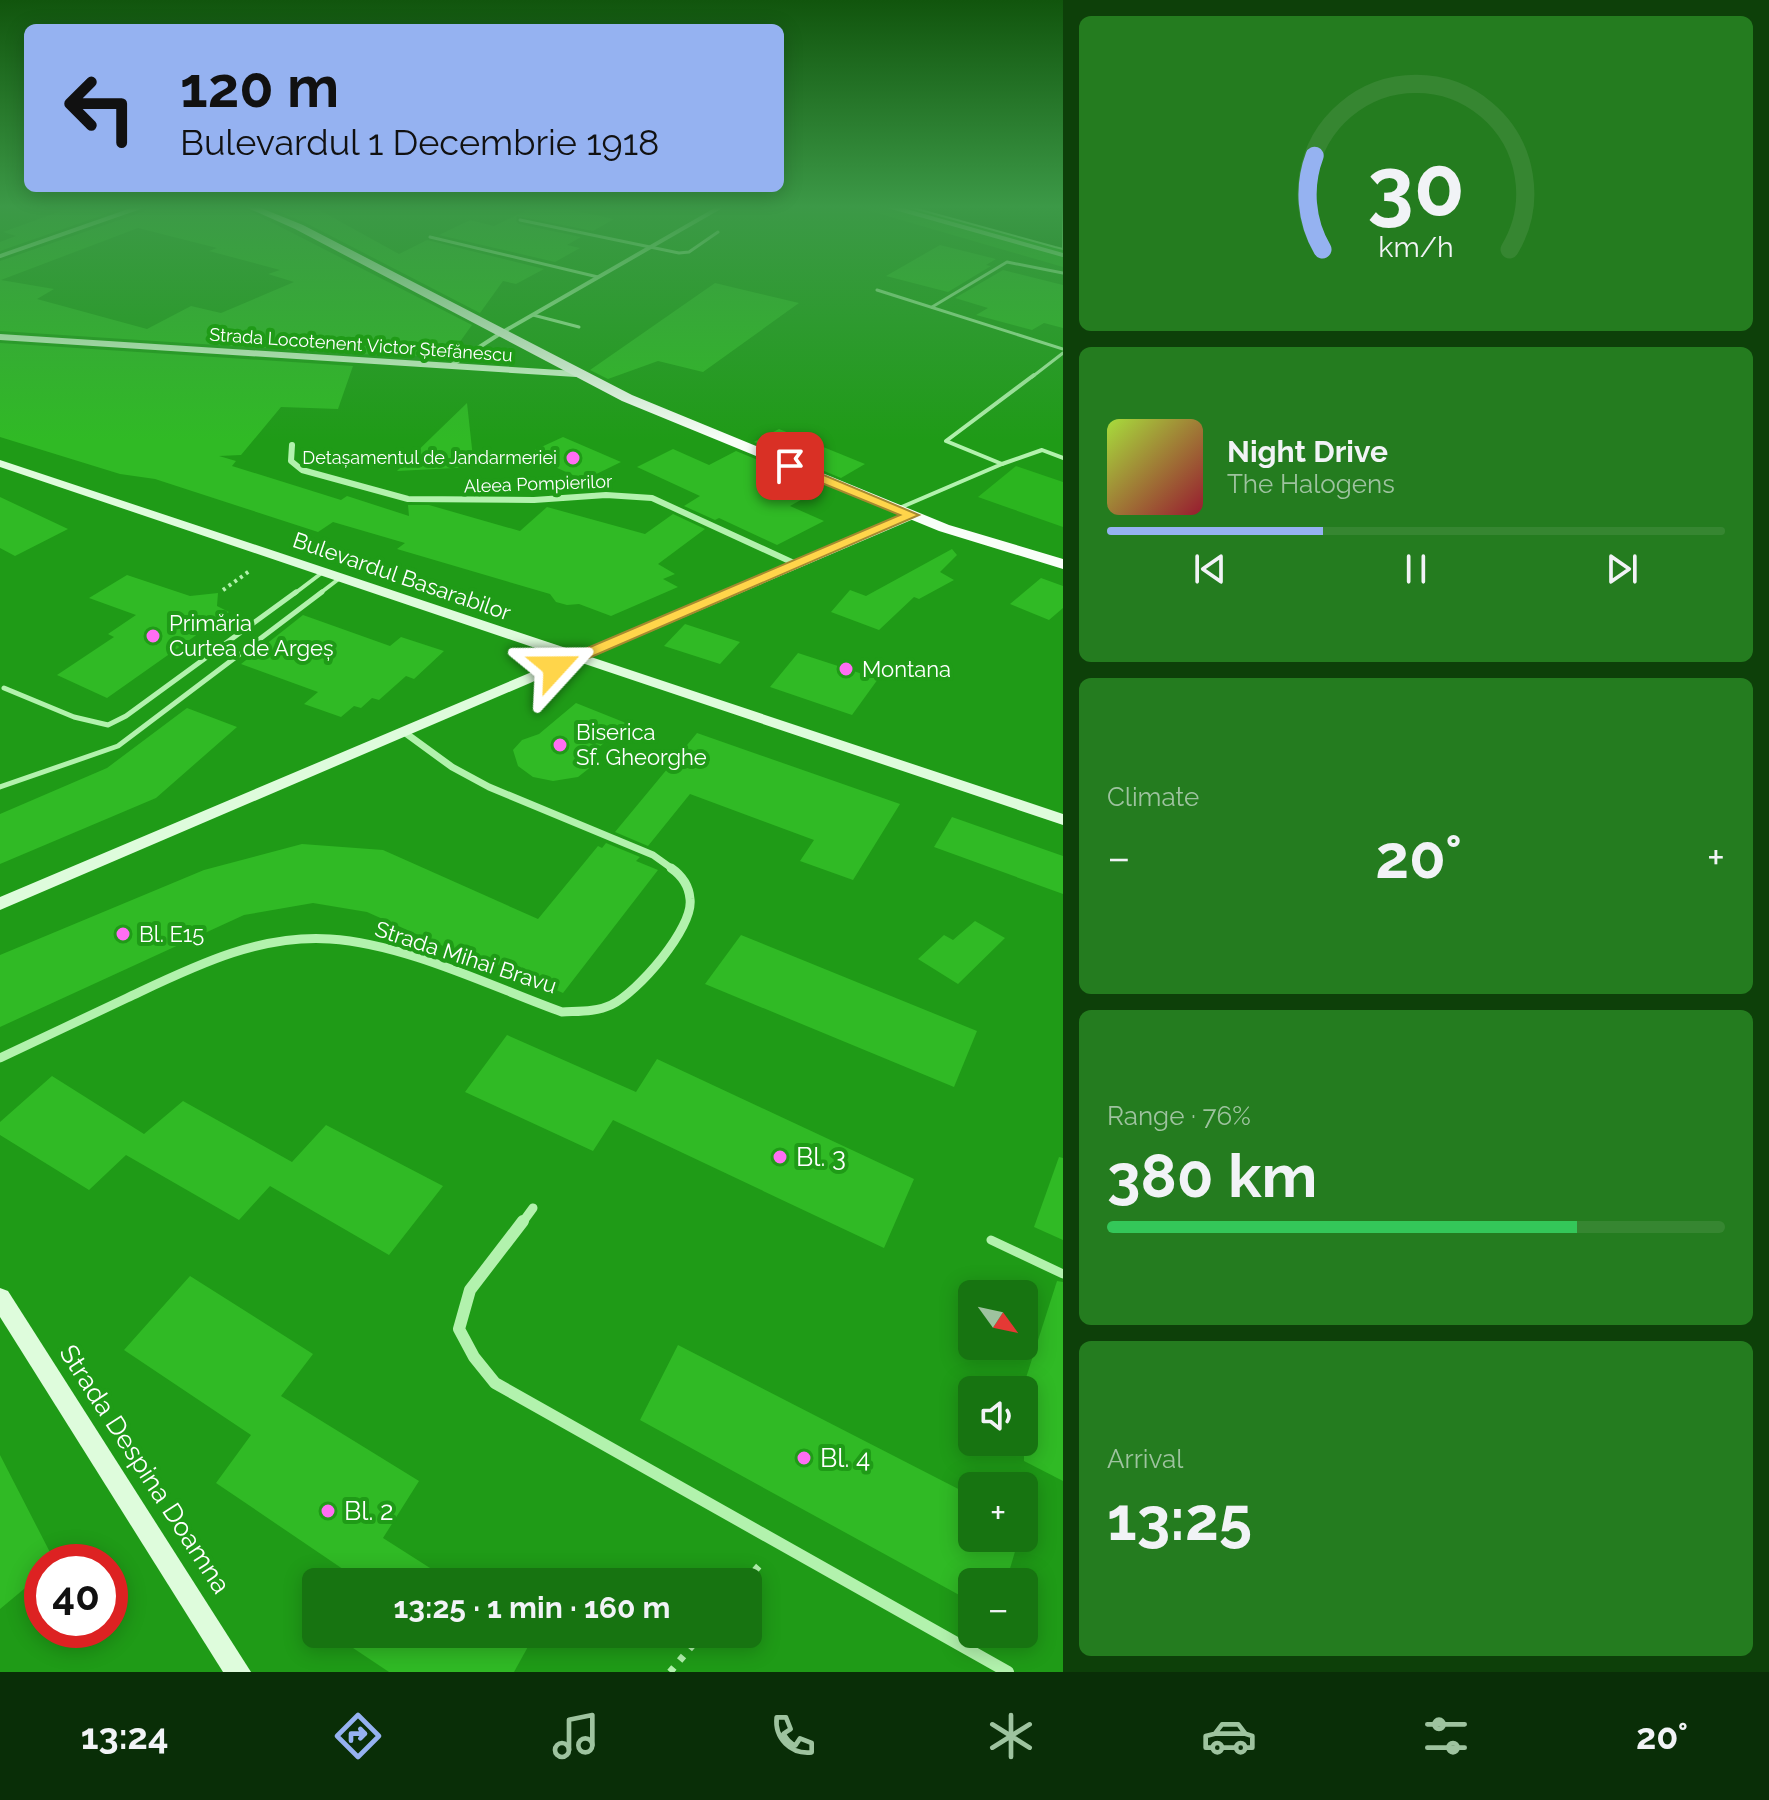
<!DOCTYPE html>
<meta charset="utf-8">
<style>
body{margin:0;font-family:Raleway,sans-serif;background:#247c1f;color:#f1f3f6;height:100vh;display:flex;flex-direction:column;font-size:30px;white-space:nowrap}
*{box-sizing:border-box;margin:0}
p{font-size:26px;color:#9ec39f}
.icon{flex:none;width:44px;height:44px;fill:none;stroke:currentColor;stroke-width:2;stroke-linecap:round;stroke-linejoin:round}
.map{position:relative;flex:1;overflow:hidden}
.details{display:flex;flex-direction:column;gap:16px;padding:16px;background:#0d4009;width:706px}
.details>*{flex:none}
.top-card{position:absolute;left:24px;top:24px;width:760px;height:168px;border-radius:12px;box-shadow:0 4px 20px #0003;background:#95b2f1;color:#111;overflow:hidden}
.needle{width:52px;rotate:123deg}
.fabs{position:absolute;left:958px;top:1280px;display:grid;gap:16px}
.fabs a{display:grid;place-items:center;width:80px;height:80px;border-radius:12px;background:#177411;box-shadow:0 4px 20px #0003;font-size:40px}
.speed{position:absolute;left:24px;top:1544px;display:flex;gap:16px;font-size:40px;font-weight:700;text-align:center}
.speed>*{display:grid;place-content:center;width:104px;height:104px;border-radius:50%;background:#177411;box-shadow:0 4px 20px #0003;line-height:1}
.speed .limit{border:12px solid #d22;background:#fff;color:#111}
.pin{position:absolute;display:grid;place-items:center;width:68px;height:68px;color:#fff;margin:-34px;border-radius:16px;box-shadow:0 4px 12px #0006}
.me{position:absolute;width:88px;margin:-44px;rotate:66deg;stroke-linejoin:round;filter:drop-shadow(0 0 6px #0008)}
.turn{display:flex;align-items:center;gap:28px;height:168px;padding:0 24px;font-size:36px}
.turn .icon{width:104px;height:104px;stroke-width:2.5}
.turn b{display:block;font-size:56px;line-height:68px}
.big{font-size:60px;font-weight:700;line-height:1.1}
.details .widget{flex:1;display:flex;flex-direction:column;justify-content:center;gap:12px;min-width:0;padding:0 28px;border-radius:12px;background:#247c1f}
.details .dial{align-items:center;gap:0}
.dial svg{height:208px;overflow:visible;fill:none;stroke:#368631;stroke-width:7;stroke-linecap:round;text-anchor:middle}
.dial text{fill:#f1f3f6;stroke:none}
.song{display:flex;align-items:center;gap:24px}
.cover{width:96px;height:96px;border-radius:12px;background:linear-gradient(135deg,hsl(80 70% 55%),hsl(350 70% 35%))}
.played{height:8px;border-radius:4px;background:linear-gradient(90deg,#95b2f1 35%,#368631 35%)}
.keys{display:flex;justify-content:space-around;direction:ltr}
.heat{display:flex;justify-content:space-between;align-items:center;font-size:44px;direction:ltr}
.charge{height:12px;border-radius:6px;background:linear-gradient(90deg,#34c759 76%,#368631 0)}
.trip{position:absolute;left:302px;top:1568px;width:460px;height:80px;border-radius:12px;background:#177411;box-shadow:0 4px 20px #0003;font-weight:700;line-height:80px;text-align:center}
.tabs{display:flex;height:128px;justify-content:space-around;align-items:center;background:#092e07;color:#9ec39f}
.tabs .icon{width:56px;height:56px}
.tabs .on{color:#95b2f1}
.tabs b{font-size:36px;color:#f1f3f6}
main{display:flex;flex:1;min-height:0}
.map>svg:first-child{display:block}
.green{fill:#2bb51f}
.water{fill:#15780f;stroke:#a7f59f;stroke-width:2}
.building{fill:#30ba25;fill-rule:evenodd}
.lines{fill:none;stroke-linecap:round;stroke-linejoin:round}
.path-far1{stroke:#b2f2ad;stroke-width:4;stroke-dasharray:3 4;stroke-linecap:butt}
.path{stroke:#b2f2ad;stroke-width:7;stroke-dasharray:6 9;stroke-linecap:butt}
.lane-far3{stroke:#b2f2ad;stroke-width:3}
.lane-far2{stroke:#b2f2ad;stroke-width:4}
.lane-far1{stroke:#b2f2ad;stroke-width:5}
.lane{stroke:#b2f2ad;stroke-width:9}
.street-far4{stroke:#b2f2ad;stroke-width:4}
.street-far3{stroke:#b2f2ad;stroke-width:6}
.street-far2{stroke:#b2f2ad;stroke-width:7}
.street-far1{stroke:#b2f2ad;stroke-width:9}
.street{stroke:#b2f2ad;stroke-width:12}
.secondary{fill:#defcdc;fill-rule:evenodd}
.primary{fill:#f8fff8;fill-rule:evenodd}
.route{fill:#ffd54a;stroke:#a68a30;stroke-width:2}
.poi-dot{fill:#ff6ef3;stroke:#1f9b17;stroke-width:3}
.labels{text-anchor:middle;stroke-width:8;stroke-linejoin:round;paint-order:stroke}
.far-street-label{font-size:18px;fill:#fff;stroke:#1f9b17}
.far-poi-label{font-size:18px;fill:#fff;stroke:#1f9b17;text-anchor:end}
.street-label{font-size:22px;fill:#fff;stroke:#1f9b17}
.poi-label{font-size:22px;fill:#fff;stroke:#1f9b17;text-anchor:start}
.near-poi-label{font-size:26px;fill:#fff;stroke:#1f9b17;text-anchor:start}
.near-street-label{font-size:26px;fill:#fff;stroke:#1f9b17}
</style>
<main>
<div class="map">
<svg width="1063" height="1672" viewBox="0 0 1063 1672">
<rect width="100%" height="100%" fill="#1f9b17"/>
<g class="green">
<path d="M 853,206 L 1063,206 L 1063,267 Z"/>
<path d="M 1016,466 L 1063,482 L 1063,527 L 978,497 Z"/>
</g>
<path class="water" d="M 906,206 L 1063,206 L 1063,249 L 1055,247 Z"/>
<g class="building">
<path d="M 75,206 L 129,206 L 0,251 L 0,242 L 16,236 L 3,232 Z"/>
<path d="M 148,206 L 240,206 L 472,325 L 449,357 L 358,354 L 0,331 L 0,261 L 145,211 ZM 138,228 L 217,248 L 209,251 L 280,270 L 268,274 L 294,282 L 221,313 L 191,306 L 147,329 L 37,299 L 54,289 L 1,280 Z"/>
<path d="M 263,206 L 312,206 L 399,254 L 427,240 L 544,269 L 516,284 L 503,281 L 480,313 L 304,222 Z"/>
<path d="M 535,206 L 553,206 L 614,219 L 593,231 L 517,216 L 516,221 L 519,224 L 581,237 L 567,245 L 580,248 L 555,262 L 439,235 L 470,220 L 494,226 Z"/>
<path d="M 940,245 L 996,259 L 986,265 L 991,266 L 948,292 L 886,276 Z"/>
<path d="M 1003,270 L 1063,285 L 1063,328 L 1044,323 L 1032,330 L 976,315 L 988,308 L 955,298 Z"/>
<path d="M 715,283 L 799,303 L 703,372 L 658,361 L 608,379 L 590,370 Z"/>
<path d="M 0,343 L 353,366 L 338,409 L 281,407 L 241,455 L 219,456 L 236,461 L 232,466 L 341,500 L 347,496 L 409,516 L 408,505 L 429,505 L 520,531 L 547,507 L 645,534 L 673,514 L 705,529 L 658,564 L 675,574 L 663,579 L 678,587 L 611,616 L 579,604 L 567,605 L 556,602 L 550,594 L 397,549 L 405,543 L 333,522 L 318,532 L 155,479 L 120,474 L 0,437 Z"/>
<path d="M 467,403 L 474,467 L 397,471 L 437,432 Z"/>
<path d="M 779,429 L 865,464 L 841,478 L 754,442 Z"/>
<path d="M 563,437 L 621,462 L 584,480 L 526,454 Z"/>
<path d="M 673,449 L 709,465 L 736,451 L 824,487 L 790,506 L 824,521 L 777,545 L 719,518 L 715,520 L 684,506 L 700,496 L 637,467 Z"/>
<path d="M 0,497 L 68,529 L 15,556 L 0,548 Z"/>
<path d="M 952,549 L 957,555 L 940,572 L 954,580 L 919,599 L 914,597 L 879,630 L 831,612 L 850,590 L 866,596 Z"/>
<path d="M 127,575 L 190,596 L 218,593 L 217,606 L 229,612 L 107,698 L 57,675 L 114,637 L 108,634 L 136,615 L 89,598 Z"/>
<path d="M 1041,578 L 1063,586 L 1063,608 L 1049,620 L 1010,604 Z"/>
<path d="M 303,615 L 390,646 L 401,637 L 444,651 L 414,679 L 406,676 L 379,700 L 372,698 L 361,708 L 354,706 L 341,717 L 304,704 L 318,692 L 241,664 Z"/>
<path d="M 685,624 L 740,642 L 720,664 L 664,646 Z"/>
<path d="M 798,653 L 878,679 L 852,715 L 770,687 Z"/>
<path d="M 576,703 L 626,723 L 595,751 L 592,766 L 578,777 L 553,781 L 533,777 L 518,766 L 513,750 L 522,740 L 539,734 Z"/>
<path d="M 187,708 L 237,727 L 156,798 L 0,864 L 0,814 L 107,768 Z"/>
<path d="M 697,733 L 900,804 L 853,880 L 800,861 L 814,840 L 690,794 L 648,846 L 615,832 Z"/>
<path d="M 952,817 L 1063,856 L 1063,894 L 934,847 Z"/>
<path d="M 606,843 L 640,857 L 636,861 L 658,870 L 563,993 L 465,950 L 461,954 L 367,912 L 313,903 L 244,915 L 0,1027 L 0,955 L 204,870 L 302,844 L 383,850 L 538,919 L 598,846 L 602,848 Z"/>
<path d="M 975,921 L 1005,938 L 958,984 L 918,959 L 944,935 L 953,940 Z"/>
<path d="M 741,935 L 977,1031 L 954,1087 L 705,984 Z"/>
<path d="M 507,1035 L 636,1092 L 657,1059 L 914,1179 L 884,1248 L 613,1120 L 593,1151 L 465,1092 Z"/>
<path d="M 52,1076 L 144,1134 L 183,1101 L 292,1162 L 326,1125 L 443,1186 L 389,1255 L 270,1186 L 239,1220 L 126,1155 L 89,1190 L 0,1135 L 0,1122 Z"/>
<path d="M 1059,1157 L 1063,1158 L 1063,1240 L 1034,1227 Z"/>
<path d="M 190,1276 L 313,1354 L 281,1396 L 419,1481 L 383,1538 L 452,1582 L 362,1582 L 216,1483 L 251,1435 L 124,1350 Z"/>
<path d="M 1057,1281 L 1063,1282 L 1063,1481 L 1024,1461 L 1024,1384 Z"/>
<path d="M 678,1345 L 972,1496 L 972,1538 L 1019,1538 L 1006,1582 L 972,1582 L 972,1602 L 640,1420 Z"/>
<path d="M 0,1455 L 55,1562 L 42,1562 L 42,1574 L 0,1609 Z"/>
<path d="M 332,1634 L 535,1634 L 514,1672 L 389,1672 Z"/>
</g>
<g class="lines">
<path class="path-far1" d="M 223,590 L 251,570"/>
<g class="path">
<path d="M 745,1582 L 764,1560"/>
<path d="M 670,1672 L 702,1634"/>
</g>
<g class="lane-far3">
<path d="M 520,220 L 679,253 L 689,252 L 718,232"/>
<path d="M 430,237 L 598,277"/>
<path d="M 877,290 L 1063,349"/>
<path d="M 932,307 L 1007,262 L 1063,273"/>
<path d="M 533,315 L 579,327"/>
<path d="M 1032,377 L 1063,353"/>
</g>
<g class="lane-far2">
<path d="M 1002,464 L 1042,450 L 1063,458"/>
<path d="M 897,509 L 1002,464 L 946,441 L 1034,375"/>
<path d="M 294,594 L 323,572"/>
<path d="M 319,594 L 340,578"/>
</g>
<g class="lane-far1">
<path d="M 4,688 L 74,717 L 108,725 L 126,716 L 296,592"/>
<path d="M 0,787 L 118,746 L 322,592"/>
</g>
<path class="lane" d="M 991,1240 L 1063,1274"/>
<g class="street-far4">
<path d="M 888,206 L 1063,255"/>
<path d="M 0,256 L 143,206"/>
<path d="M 450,366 L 501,333 L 722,206"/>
</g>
<path class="street-far3" d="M 292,445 L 291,461 L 302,470 L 408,499 L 534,500 L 606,495 L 652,498 L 796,564"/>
<path class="street-far2" d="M 404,732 L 452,767 L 489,787 L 653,855 L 674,870"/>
<g class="street-far1">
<path d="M 0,1058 C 42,1038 85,1018 127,998 C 191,968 257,934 330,939 C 406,944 490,986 562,1012 C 578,1011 596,1012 611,1005 C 637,993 694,928 690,899 C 689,886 681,875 671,868"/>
<path d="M 522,1223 L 533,1208"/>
</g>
<path class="street" d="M 523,1221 L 470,1290 L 459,1329 L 474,1357 L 495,1383 L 1008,1672"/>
<g class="secondary">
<path d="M 0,334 L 576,371 L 581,374 L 576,377 L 0,340 Z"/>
<path d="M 0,460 L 578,652 L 908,512 L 916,512 L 916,518 L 591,657 L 1063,814 L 1063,825 L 579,662 L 0,910 L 0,897 L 565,658 L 0,467 Z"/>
<path d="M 0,1288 L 8,1291 L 251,1672 L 223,1672 L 0,1317 Z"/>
</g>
<path class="primary" d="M 243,206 L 256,206 L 303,225 L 632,395 L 949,525 L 1063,559 L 1063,569 L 939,531 L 622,401 L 295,229 Z"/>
</g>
<linearGradient id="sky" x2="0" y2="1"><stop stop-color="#11550d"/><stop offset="0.47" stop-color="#3c9947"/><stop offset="1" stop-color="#3c9947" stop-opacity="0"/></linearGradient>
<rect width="1063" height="440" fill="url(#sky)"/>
<path class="route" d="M 785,463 L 795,463 L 919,515 L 561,670 L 550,670 L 550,664 L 900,515 L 785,468 Z"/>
<g class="poi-dot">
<circle cx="573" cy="458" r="8"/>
<circle cx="153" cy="636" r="8"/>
<circle cx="846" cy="669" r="8"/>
<circle cx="560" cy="745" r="8"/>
<circle cx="123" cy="934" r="8"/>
<circle cx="780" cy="1157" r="8"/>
<circle cx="804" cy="1458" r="8"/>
<circle cx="328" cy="1511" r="8"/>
</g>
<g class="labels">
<g class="far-street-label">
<text transform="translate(361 345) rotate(4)" y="6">Strada Locotenent Victor Ștefănescu</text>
<text transform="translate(538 484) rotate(-2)" y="6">Aleea Pompierilor</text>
</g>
<g class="far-poi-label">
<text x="557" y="464">Detașamentul de Jandarmeriei</text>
</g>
<g class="street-label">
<text transform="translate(402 576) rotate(19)" y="8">Bulevardul Basarabilor</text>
<text transform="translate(466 957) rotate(18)" y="8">Strada Mihai Bravu</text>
</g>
<g class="poi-label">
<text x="169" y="631">Primăria<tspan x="169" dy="25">Curtea de Argeș</tspan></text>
<text x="862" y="677">Montana</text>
<text x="576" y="740">Biserica<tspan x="576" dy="25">Sf. Gheorghe</tspan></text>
<text x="139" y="942">Bl. E15</text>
</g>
<g class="near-poi-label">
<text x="796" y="1166">Bl. 3</text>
<text x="820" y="1467">Bl. 4</text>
<text x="344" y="1520">Bl. 2</text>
</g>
<g class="near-street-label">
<text transform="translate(145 1469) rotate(57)" y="9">Strada Despina Doamna</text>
</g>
</g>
</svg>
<div class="fabs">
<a><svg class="needle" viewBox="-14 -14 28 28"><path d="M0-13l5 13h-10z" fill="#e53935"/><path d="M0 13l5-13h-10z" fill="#9ec39f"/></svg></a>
<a><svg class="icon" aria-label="sound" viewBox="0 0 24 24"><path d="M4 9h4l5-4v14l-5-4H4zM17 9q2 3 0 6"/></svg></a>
<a>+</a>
<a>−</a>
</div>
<div class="speed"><div class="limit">40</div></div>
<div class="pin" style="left:790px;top:466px;background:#d93025"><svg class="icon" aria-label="arrive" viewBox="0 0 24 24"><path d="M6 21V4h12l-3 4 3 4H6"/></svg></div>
<svg class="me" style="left:555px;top:667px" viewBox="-20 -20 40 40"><path d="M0-17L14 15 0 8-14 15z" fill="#ffd54a" stroke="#fff" stroke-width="4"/></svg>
<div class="trip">13:25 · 1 min · 160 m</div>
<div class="top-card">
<div class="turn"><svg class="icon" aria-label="left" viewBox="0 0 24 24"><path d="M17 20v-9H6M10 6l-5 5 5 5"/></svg><div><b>120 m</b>Bulevardul 1 Decembrie 1918</div></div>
</div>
</div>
<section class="details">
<div class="widget dial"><svg viewBox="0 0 100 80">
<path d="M14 69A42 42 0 1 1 86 69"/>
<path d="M14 69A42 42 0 0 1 11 33" stroke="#95b2f1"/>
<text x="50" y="56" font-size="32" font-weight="700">30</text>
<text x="50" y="72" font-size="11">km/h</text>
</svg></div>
<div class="widget">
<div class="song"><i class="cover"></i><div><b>Night Drive</b><p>The Halogens</p></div></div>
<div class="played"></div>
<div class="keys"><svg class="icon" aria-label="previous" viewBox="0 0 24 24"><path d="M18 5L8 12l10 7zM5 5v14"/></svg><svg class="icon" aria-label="pause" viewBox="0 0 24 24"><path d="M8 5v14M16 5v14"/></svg><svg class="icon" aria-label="next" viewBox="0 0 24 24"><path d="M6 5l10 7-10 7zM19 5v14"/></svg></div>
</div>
<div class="widget"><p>Climate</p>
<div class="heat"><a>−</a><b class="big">20°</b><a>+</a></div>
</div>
<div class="widget"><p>Range · 76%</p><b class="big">380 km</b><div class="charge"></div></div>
<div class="widget"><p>Arrival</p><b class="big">13:25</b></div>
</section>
</main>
<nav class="tabs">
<b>13:24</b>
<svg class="icon on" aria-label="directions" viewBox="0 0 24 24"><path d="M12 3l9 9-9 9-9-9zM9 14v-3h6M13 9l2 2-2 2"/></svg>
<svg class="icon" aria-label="music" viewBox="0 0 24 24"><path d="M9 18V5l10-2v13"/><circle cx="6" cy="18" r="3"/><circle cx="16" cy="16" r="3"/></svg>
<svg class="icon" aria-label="phone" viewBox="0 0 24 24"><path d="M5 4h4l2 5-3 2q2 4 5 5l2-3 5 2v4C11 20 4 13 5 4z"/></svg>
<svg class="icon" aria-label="climate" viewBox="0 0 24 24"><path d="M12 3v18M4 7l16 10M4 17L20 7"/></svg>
<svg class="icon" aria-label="car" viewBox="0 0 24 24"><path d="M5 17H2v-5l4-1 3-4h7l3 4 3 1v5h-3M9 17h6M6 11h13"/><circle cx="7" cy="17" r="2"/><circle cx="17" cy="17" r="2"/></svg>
<svg class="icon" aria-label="filters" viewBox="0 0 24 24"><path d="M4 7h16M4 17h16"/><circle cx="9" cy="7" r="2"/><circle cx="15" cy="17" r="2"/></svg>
<b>20°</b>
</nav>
